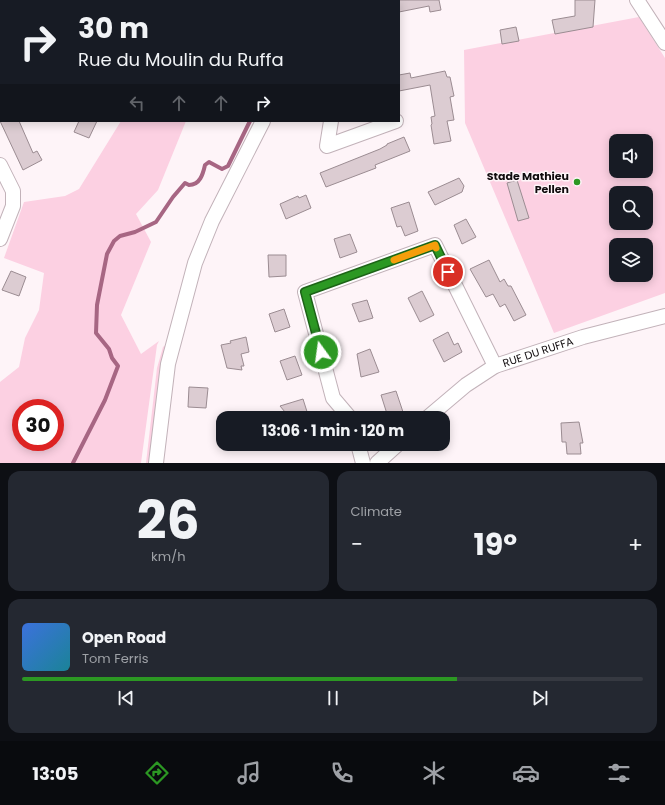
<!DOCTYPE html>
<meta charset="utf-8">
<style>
body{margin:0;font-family:Poppins,sans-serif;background:#242831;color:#f1f3f6;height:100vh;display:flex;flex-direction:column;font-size:15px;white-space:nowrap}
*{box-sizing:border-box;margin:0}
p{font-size:13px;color:#9ea1a6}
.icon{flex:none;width:22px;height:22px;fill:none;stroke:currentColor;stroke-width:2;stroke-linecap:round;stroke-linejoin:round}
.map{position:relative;height:463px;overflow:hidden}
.details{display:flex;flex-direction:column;gap:8px;padding:8px;background:#0d0f14;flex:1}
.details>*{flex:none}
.guide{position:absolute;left:0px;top:0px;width:400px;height:122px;box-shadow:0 2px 10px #0003;background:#171b24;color:#f1f3f6;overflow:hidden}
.controls{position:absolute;left:609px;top:134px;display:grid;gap:8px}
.controls a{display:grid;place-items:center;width:44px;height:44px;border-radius:8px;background:#171b24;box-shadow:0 2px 10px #0003;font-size:20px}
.speed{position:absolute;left:12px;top:399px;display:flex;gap:8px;font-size:20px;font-weight:700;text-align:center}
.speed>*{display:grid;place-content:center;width:52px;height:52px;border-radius:50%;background:#171b24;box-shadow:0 2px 10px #0003;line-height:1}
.speed .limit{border:6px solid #d22;background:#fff;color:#111}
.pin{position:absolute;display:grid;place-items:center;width:34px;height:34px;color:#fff;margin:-17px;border:2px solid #fff;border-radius:50%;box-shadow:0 1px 4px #0007}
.me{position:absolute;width:44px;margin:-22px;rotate:346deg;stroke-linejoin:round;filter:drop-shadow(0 0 3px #0008)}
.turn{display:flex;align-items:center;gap:14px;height:84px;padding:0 12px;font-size:18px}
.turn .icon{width:52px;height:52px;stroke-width:2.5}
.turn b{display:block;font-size:28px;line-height:34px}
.lanes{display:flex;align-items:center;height:38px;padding:0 12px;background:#0003;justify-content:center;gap:20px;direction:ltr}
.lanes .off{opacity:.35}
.big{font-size:30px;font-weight:700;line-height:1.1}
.details .card{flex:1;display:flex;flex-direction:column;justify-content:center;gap:6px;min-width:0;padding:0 14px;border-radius:12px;background:#242831}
.details .dial{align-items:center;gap:0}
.dial b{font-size:52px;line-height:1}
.song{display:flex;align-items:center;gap:12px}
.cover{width:48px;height:48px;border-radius:6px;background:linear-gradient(135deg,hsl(220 70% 55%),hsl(190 70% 35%))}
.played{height:4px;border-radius:2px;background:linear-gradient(90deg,#2c9823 70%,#363941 70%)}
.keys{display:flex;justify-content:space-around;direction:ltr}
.heat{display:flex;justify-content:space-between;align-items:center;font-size:22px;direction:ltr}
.details .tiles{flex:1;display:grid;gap:8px;grid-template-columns:1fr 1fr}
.card:last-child{grid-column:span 2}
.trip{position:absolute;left:216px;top:411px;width:234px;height:40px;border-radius:12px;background:#171b24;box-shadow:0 2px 10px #0003;font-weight:700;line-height:40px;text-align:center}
.tab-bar{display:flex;height:64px;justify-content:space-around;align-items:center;background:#090b0e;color:#9ea1a6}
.tab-bar .icon{width:28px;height:28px}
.tab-bar .selected{color:#2c9823}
.tab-bar b{font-size:18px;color:#f1f3f6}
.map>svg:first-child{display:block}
.green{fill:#fcd0e2;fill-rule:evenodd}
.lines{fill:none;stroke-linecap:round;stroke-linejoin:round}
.stream{stroke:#a76683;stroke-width:4}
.building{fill:#dcccd2;stroke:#9b8c92}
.minor-casing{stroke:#c2b2b9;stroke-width:16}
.minor{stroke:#fff;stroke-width:14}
.route-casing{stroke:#1d6317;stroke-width:10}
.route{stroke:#2c9823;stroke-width:7}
.slow{stroke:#f59e0b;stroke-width:7}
.poi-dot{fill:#2c9823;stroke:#fef4f8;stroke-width:1.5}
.labels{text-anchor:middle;stroke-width:3;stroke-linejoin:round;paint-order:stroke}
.poi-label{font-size:11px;font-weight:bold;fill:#100b0d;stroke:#fef4f8;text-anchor:end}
.street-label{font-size:11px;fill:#100b0d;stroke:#fef4f8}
</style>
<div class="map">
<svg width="665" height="463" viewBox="0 0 665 463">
<rect width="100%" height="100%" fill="#fef4f8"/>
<g class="green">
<path d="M 639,17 L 665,58 L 665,293 L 554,333 L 465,123 L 464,50 ZM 616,141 L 646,141 L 646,171 L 616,171 ZM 616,193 L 646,193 L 646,223 L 616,223 ZM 616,245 L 646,245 L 646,275 L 616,275 Z"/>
<path d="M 121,121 L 186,121 L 158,190 L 136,214 L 151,242 L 121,315 L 141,354 L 159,341 L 157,345 L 141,463 L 0,463 L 0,382 L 19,367 L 25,338 L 39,310 L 44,273 L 4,258 L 24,202 L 65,196 L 79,189 ZM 21,408 L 55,408 L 55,442 L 21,442 Z"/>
<path d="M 167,344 L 150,463 L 146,463 L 157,368 L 163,347 Z"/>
</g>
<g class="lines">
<g class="stream">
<path d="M 295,0 L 295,1"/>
<path d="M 73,463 L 105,400 L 118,366 L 112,358 L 109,349 L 96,333 L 97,305 L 107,254 L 114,241 L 120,236 L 135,232 L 156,222 L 173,197 L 185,183 L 189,185 C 200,185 203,174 205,165 L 209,162 L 222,169 L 228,166 L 250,121"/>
</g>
</g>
<g class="building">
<path d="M 399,0 L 439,0 L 441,10 L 430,12 L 429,6 L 399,12 Z"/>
<path d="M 575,0 L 595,0 L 593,27 L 555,34 L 552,20 L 575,16 Z"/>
<path d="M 516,27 L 519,41 L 502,44 L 500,30 Z"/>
<path d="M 445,71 L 447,77 L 450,77 L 454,96 L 450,97 L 454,120 L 447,121 L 451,141 L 434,144 L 431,125 L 432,124 L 431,117 L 435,116 L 430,85 L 399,91 L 399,75 L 410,73 L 411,78 Z"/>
<path d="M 0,121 L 19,121 L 33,153 L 37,151 L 42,160 L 23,170 Z"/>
<path d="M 79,121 L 97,121 L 89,138 L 74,132 Z"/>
<path d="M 404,137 L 410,151 L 375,165 L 376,168 L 326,187 L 320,173 L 380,149 L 387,145 L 387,144 Z"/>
<path d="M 459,178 L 464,186 L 462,192 L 435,205 L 428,192 Z"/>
<path d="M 517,180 L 529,218 L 518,221 L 507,183 Z"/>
<path d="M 306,195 L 311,208 L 286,219 L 280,204 L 298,196 L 299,198 Z"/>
<path d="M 409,202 L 418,231 L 405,236 L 401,226 L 397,227 L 391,208 Z"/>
<path d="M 466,219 L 476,237 L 462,244 L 454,225 Z"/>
<path d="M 350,234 L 357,252 L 340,258 L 334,239 Z"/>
<path d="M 268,255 L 286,255 L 286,276 L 269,277 Z"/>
<path d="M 489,260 L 500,282 L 504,279 L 508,286 L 511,286 L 526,315 L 514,321 L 505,304 L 500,307 L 493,294 L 486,297 L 470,269 Z"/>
<path d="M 11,271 L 26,277 L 19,296 L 2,290 Z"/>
<path d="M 422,291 L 434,315 L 420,322 L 408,298 Z"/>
<path d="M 367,300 L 373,318 L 359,322 L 352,304 Z"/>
<path d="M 284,309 L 290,327 L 275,332 L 269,314 Z"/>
<path d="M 448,332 L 454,345 L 458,343 L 462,352 L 444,362 L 433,340 Z"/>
<path d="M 246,337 L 249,352 L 241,354 L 244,366 L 241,366 L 242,370 L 227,368 L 221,345 L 231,343 L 230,341 Z"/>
<path d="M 370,349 L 379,372 L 361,377 L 357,354 Z"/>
<path d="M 295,356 L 302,375 L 287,380 L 280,361 Z"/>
<path d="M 189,387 L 208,388 L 206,408 L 188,407 Z"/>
<path d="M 396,391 L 403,412 L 388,417 L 381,395 Z"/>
<path d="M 303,399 L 309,418 L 290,418 L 280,406 Z"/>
<path d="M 579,422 L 583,443 L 580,443 L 581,454 L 567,454 L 566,442 L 562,442 L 561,423 Z"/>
</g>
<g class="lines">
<defs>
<g id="minor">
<path d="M 637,0 L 665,43"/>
<path d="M 136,1 L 137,0"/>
<path d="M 333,1 L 334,0"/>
<path d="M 0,96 L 1,96"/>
<path d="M 331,121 L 327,146 L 396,121"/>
<path d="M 0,165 L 13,191 L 13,206 L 0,239"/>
<path d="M 350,418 L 333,398 L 305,292 L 435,245 L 495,366"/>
<path id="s1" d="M 427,418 L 466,385 L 495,366 L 583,337 L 665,316"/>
<path d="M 358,444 L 363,463"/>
<path d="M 156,463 L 168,364 L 195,263 L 212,221 L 263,121"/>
<path d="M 377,463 L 398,444"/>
</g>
</defs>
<use href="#minor" class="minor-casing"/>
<use href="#minor" class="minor"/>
</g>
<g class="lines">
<defs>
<path id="route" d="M 321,352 L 305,292 L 435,245 L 448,272"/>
</defs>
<use href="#route" class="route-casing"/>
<use href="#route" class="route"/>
<path class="slow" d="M 394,260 L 435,245 L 436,248"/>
</g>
<circle class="poi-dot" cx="577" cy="182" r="4"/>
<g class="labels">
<g class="poi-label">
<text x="569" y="180">Stade Mathieu<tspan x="569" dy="13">Pellen</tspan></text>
</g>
<g class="street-label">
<text dy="4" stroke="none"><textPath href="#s1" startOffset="131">RUE DU RUFFA</textPath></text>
</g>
</g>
</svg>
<div class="controls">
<a><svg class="icon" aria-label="sound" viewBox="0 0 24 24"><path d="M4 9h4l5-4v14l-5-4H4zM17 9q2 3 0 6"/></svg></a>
<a><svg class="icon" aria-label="search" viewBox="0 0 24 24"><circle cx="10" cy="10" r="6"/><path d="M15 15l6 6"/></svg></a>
<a><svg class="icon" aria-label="layers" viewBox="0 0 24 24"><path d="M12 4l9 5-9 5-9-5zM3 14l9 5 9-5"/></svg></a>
</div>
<div class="speed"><div class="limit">30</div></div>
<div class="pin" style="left:448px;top:272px;background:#d93025"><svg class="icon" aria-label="arrive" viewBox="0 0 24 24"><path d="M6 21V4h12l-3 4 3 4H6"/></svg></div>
<svg class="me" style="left:321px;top:352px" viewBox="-20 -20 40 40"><circle r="17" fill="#2c9823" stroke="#fff" stroke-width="3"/><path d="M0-11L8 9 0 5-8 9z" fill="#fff"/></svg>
<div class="trip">13:06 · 1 min · 120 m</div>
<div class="guide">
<div class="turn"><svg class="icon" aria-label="right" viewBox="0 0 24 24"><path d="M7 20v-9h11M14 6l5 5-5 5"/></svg><div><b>30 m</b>Rue du Moulin du Ruffa</div></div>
<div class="lanes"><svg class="icon off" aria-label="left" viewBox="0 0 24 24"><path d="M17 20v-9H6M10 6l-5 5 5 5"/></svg><svg class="icon off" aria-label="ahead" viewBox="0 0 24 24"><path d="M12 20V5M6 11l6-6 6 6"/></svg><svg class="icon off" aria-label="ahead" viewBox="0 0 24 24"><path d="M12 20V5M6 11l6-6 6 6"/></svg><svg class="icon" aria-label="right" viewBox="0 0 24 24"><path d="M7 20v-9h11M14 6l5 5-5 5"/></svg></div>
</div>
</div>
<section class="details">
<div class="tiles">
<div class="card dial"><b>26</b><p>km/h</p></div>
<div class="card"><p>Climate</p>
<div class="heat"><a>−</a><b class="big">19°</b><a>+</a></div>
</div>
<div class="card">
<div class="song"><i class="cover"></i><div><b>Open Road</b><p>Tom Ferris</p></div></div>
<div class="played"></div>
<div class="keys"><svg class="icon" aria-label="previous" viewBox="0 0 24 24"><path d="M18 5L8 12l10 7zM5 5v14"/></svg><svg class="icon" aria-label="pause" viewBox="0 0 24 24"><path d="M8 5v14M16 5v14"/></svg><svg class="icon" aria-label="next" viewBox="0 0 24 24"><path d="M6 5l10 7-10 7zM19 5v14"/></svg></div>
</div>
</div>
</section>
<nav class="tab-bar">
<b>13:05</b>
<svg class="icon selected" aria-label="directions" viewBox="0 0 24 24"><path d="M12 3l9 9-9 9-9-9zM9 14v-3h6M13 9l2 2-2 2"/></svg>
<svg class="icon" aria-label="music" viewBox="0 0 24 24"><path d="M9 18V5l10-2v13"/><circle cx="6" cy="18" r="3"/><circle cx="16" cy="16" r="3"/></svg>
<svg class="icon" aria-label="phone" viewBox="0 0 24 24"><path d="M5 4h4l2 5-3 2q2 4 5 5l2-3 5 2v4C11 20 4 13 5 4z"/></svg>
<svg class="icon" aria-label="climate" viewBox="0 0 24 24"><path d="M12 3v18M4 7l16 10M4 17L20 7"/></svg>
<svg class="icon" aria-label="car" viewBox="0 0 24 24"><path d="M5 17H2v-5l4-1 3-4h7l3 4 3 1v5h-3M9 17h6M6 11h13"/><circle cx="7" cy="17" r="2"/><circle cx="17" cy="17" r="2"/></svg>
<svg class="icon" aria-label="filters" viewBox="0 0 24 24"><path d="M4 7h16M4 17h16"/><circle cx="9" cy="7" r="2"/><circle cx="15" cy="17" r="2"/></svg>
</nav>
